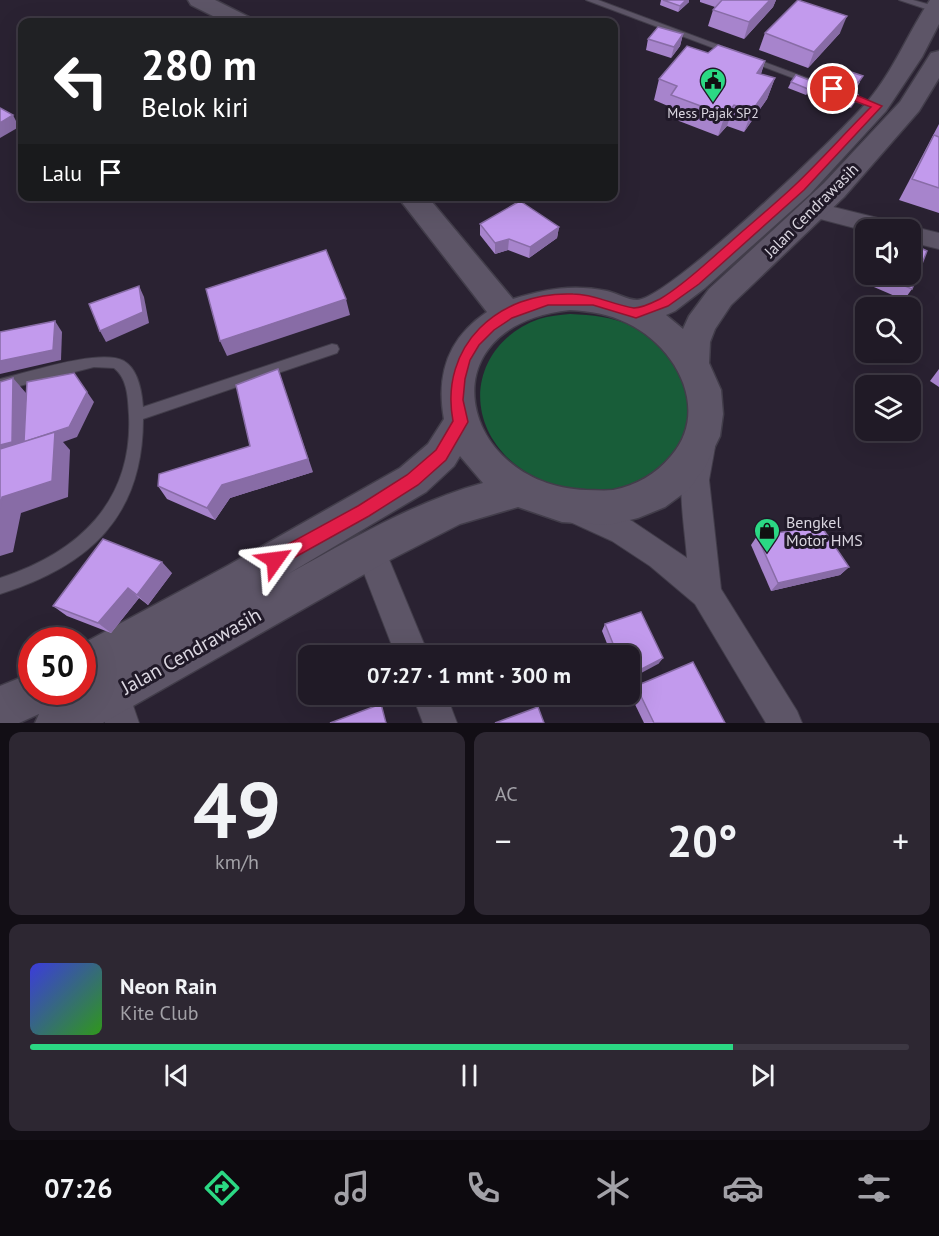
<!DOCTYPE html>
<html lang="id">
<meta charset="utf-8">
<style>
body{margin:0;font-family:"PT Sans",sans-serif;background:#2d2732;color:#f1f3f6;height:100vh;display:flex;flex-direction:column;font-size:22px;white-space:nowrap}
*{box-sizing:border-box;margin:0}
p{font-size:20px;color:#a2a1a7}
.icon{flex:none;width:33px;height:33px;fill:none;stroke:currentColor;stroke-width:2;stroke-linecap:round;stroke-linejoin:round}
.map{position:relative;height:723px;overflow:hidden}
.drawer{display:flex;flex-direction:column;gap:9px;padding:9px;background:#120e15;flex:1}
.drawer>*{flex:none}
.top-card{position:absolute;left:18px;top:18px;width:600px;height:183px;border-radius:12px;box-shadow:0 6px 24px #0002,0 0 0 2px #3d3843;background:#202124;color:#fff;overflow:hidden}
.controls{position:absolute;left:855px;top:219px;display:grid;gap:12px}
.controls a{display:grid;place-items:center;width:66px;height:66px;border-radius:12px;background:#201a26;box-shadow:0 6px 24px #0002,0 0 0 2px #3d3843;font-size:30px}
.speed{position:absolute;left:18px;top:627px;display:flex;gap:12px;font-size:30px;font-weight:700;text-align:center}
.speed>*{display:grid;place-content:center;width:78px;height:78px;border-radius:50%;background:#201a26;box-shadow:0 6px 24px #0002,0 0 0 2px #3d3843;line-height:1}
.speed .limit{border:9px solid #d22;background:#fff;color:#111}
.pin{position:absolute;display:grid;place-items:center;width:51px;height:51px;color:#fff;margin:-26px;border:3px solid #fff;border-radius:50%;box-shadow:0 2px 6px #0007}
.me{position:absolute;width:66px;margin:-33px;rotate:59deg;stroke-linejoin:round;filter:drop-shadow(0 0 4px #0008)}
.turn{display:flex;align-items:center;gap:21px;height:126px;padding:0 24px;font-size:27px}
.turn .icon{width:78px;height:78px;stroke-width:2.5}
.turn b{display:block;font-size:42px;line-height:51px}
.then{display:flex;align-items:center;height:57px;padding:0 24px;background:#0003;gap:12px;font-size:22px}
.big{font-size:45px;font-weight:600;line-height:1.1}
.drawer .card{flex:1;display:flex;flex-direction:column;justify-content:center;gap:9px;min-width:0;padding:0 21px;border-radius:12px;background:#2d2732}
.drawer .dial{align-items:center;gap:0}
.dial b{font-size:78px;line-height:1}
.song{display:flex;align-items:center;gap:18px}
.cover{width:72px;height:72px;border-radius:9px;background:linear-gradient(135deg,hsl(240 70% 55%),hsl(110 70% 35%))}
.played{height:6px;border-radius:3px;background:linear-gradient(90deg,#2bd884 80%,#3d3843 80%)}
.keys{display:flex;justify-content:space-around;direction:ltr}
.heat{display:flex;justify-content:space-between;align-items:center;font-size:33px;direction:ltr}
.drawer .tiles{flex:1;display:grid;gap:9px;grid-template-columns:1fr 1fr}
.card:last-child{grid-column:span 2}
.trip{position:absolute;left:298px;top:645px;width:342px;height:60px;border-radius:12px;background:#201a26;box-shadow:0 6px 24px #0002,0 0 0 2px #3d3843;font-weight:600;line-height:60px;text-align:center}
.dock{display:flex;height:96px;justify-content:space-around;align-items:center;background:#0d0a0f;color:#a2a1a7}
.dock .icon{width:42px;height:42px}
.dock .current{color:#2bd884}
.dock b{font-size:27px;color:#f1f3f6}
.map>svg:first-child{display:block}
.green{fill:#185d39}
.lines{fill:none;stroke-linecap:round;stroke-linejoin:round}
.service-casing{stroke:#423d4a;stroke-width:2}
.minor-casing{stroke:#423d4a;stroke-width:2}
.secondary-casing{stroke:#423d4a;stroke-width:3}
.service{fill:#5d5567;fill-rule:evenodd}
.minor{fill:#5d5567;fill-rule:evenodd}
.secondary{fill:#5d5567;fill-rule:evenodd}
.wall{fill:#a784cc}
.shaded-wall{fill:#886ca6}
.building{fill:#c29aed;stroke:#886ca6;stroke-width:1.5}
.route{fill:#e11d48;stroke:#92132f;stroke-width:1.5}
.labels{text-anchor:middle;stroke-width:6;stroke-linejoin:round;paint-order:stroke}
.far-poi-label{font-size:14px;fill:#dbd7e1;stroke:#201928}
.street-label{font-size:16px;fill:#dbd7e1;stroke:#201928}
.poi-label{font-size:16px;fill:#dbd7e1;stroke:#201928;text-anchor:start}
.near-street-label{font-size:20px;fill:#dbd7e1;stroke:#201928}
</style>
<div class="map">
<svg width="939" height="723" viewBox="0 0 939 723">
<rect width="100%" height="100%" fill="#2a2232"/>
<path class="green" d="M 570,314 C 592,315 613,317 632,326 C 692,355 717,434 654,475 C 640,485 620,489 603,490 C 571,492 535,483 510,460 C 460,414 475,342 539,319 C 549,316 560,315 570,314 Z"/>
<g class="lines">
<defs>
<g id="service">
<path d="M 586,0 L 598,0 L 882,106 L 877,109 L 873,108 Z"/>
<path d="M 899,0 L 913,0 L 938,7 L 939,10 L 935,12 Z"/>
<path d="M 332,344 L 337,345 L 339,349 L 337,353 L 143,419 C 143,517 89,566 0,594 L 0,578 C 78,553 133,502 129,415 C 128,399 128,379 114,368 L 94,367 L 0,391 L 0,379 C 27,373 100,348 124,361 C 138,369 142,392 143,407 Z"/>
</g>
<g id="minor">
<path d="M 813,202 L 894,222 L 902,224 L 904,228 L 910,226 L 939,233 L 939,249 L 910,242 L 910,230 L 866,231 L 805,215 L 802,210 L 805,205 Z"/>
<path d="M 701,435 L 711,438 L 715,447 L 709,480 L 721,589 L 797,711 L 802,723 L 766,723 L 695,604 L 650,566 L 612,541 L 568,521 L 563,511 L 568,501 L 578,497 L 632,521 L 687,558 C 684,519 674,475 691,438 Z"/>
<path d="M 370,536 L 381,540 L 429,656 L 396,656 L 355,550 L 359,540 Z"/>
<path d="M 113,677 L 125,682 L 139,723 L 105,723 L 96,694 L 101,682 Z"/>
<path d="M 412,694 L 446,694 L 457,723 L 423,723 Z"/>
</g>
<g id="secondary">
<path d="M 188,0 L 215,0 L 249,17 L 252,22 L 225,22 L 191,5 Z"/>
<path d="M 930,0 L 939,0 L 939,24 L 922,57 L 886,111 L 810,194 L 705,288 L 675,311 L 666,315 L 683,329 L 689,316 L 709,289 L 824,183 L 900,102 L 931,53 L 939,51 L 939,78 L 919,111 L 844,197 L 731,305 L 715,329 L 710,342 L 709,363 L 721,390 L 723,414 L 720,436 L 704,469 L 688,490 L 665,507 L 638,518 L 609,525 L 562,522 L 518,507 L 460,524 L 384,563 L 103,723 L 35,723 L 39,714 L 19,723 L 0,723 L 0,686 L 32,673 L 32,692 L 59,692 L 55,700 L 72,692 L 82,692 L 82,644 L 227,566 L 400,468 L 428,444 L 444,419 C 436,374 448,338 487,312 L 397,196 L 427,196 L 513,299 C 545,289 573,284 607,291 C 616,293 628,300 637,300 C 669,299 841,133 868,101 C 894,70 908,33 930,0 ZM 570,310 C 590,311 609,314 627,323 C 676,346 711,410 671,456 C 655,475 637,485 613,490 C 604,491 595,490 586,490 C 460,485 422,326 570,310 ZM 460,456 L 483,483 C 414,502 350,540 288,574 L 426,492 L 454,466 Z"/>
</g>
</defs>
<use href="#service" class="service-casing"/>
<use href="#minor" class="minor-casing"/>
<use href="#secondary" class="secondary-casing"/>
<use href="#service" class="service"/>
<use href="#minor" class="minor"/>
<use href="#secondary" class="secondary"/>
</g>
<g class="wall">
<path d="M 661,0 L 689,0 L 689,2 L 678,12 L 660,5 Z"/>
<path d="M 700,0 L 776,0 L 773,7 L 744,39 L 708,26 L 713,10 L 715,7 L 700,2 Z"/>
<path d="M 765,33 L 840,33 L 808,68 L 759,50 Z"/>
<path d="M 683,34 L 680,46 L 671,58 L 646,50 L 648,39 Z"/>
<path d="M 708,53 L 765,61 L 761,74 L 775,78 L 767,99 L 744,132 L 727,126 L 718,136 L 666,116 L 668,106 L 654,100 L 659,79 Z"/>
<path d="M 843,78 L 860,82 L 856,89 L 840,84 Z"/>
<path d="M 791,82 L 814,82 L 812,87 L 806,95 L 788,88 Z"/>
<path d="M 831,94 L 856,101 L 851,108 L 828,100 Z"/>
<path d="M 939,124 L 939,213 L 899,200 Z"/>
<path d="M 866,221 L 883,230 L 866,230 L 866,274 L 910,274 L 912,289 L 904,300 L 867,284 L 860,233 Z"/>
<path d="M 480,224 L 559,227 L 557,238 L 529,258 L 508,250 L 495,254 L 480,235 Z"/>
<path d="M 939,369 L 939,387 L 930,381 Z"/>
<path d="M 313,472 L 230,498 L 215,520 L 167,499 L 158,486 Z"/>
<path d="M 757,536 L 849,567 L 840,575 L 771,591 L 751,545 Z"/>
<path d="M 172,573 L 148,605 L 139,598 L 111,633 L 67,616 L 53,606 Z"/>
<path d="M 605,624 L 663,658 L 658,664 L 630,656 L 612,656 L 602,631 Z"/>
<path d="M 636,686 L 725,723 L 644,723 L 630,694 Z"/>
</g>
<g class="shaded-wall">
<path d="M 686,0 L 689,0 L 689,2 L 678,12 L 680,6 Z"/>
<path d="M 770,0 L 776,0 L 773,7 L 744,39 L 749,22 Z"/>
<path d="M 847,16 L 840,33 L 808,68 L 814,52 Z"/>
<path d="M 683,34 L 680,46 L 671,58 L 674,47 Z"/>
<path d="M 765,61 L 758,82 L 757,73 Z"/>
<path d="M 775,78 L 767,99 L 744,132 L 752,111 Z"/>
<path d="M 814,82 L 812,87 L 806,95 L 808,89 Z"/>
<path d="M 734,105 L 727,126 L 718,136 L 725,115 Z"/>
<path d="M 13,115 L 19,127 L 0,138 L 0,123 Z"/>
<path d="M 559,227 L 557,238 L 529,258 L 530,247 Z"/>
<path d="M 509,239 L 508,250 L 495,254 L 495,243 Z"/>
<path d="M 139,286 L 144,297 L 149,323 L 106,342 L 100,331 Z"/>
<path d="M 346,299 L 350,315 L 227,356 L 220,341 Z"/>
<path d="M 55,321 L 62,332 L 61,360 L 0,374 L 0,361 Z"/>
<path d="M 278,369 L 313,472 L 230,498 L 215,520 L 207,508 L 222,485 L 308,459 Z"/>
<path d="M 74,373 L 94,402 L 77,437 L 63,442 L 70,450 L 68,497 L 21,513 L 13,552 L 0,556 L 0,445 L 13,378 L 26,393 L 26,441 Z"/>
<path d="M 162,562 L 172,573 L 148,605 L 137,595 Z"/>
<path d="M 849,567 L 840,575 L 771,591 L 778,583 Z"/>
<path d="M 128,588 L 139,598 L 111,633 L 98,623 Z"/>
<path d="M 663,658 L 658,664 L 630,679 L 630,675 Z"/>
</g>
<g class="building">
<path d="M 663,0 L 686,0 L 680,6 Z"/>
<path d="M 722,0 L 770,0 L 749,22 L 713,10 Z"/>
<path d="M 798,0 L 847,16 L 814,52 L 765,33 Z"/>
<path d="M 658,27 L 683,34 L 674,47 L 648,39 Z"/>
<path d="M 718,45 L 765,61 L 757,73 L 775,78 L 752,111 L 734,105 L 725,115 L 671,95 L 677,86 L 659,79 L 687,46 L 708,53 Z"/>
<path d="M 848,71 L 863,76 L 858,83 L 843,78 Z"/>
<path d="M 796,75 L 814,82 L 808,89 L 791,82 Z"/>
<path d="M 835,87 L 858,95 L 854,102 L 831,94 Z"/>
<path d="M 0,108 L 13,115 L 0,123 Z"/>
<path d="M 934,135 L 939,137 L 939,188 L 912,179 Z"/>
<path d="M 520,201 L 559,227 L 530,247 L 509,239 L 495,243 L 480,224 Z"/>
<path d="M 866,221 L 883,230 L 867,230 Z"/>
<path d="M 910,243 L 927,251 L 912,289 L 877,274 L 910,274 Z"/>
<path d="M 326,250 L 346,299 L 220,341 L 206,289 Z"/>
<path d="M 139,286 L 143,312 L 100,331 L 89,304 Z"/>
<path d="M 55,321 L 53,350 L 0,361 L 0,332 Z"/>
<path d="M 278,369 L 308,459 L 222,485 L 207,508 L 158,486 L 159,474 L 250,446 L 236,385 Z"/>
<path d="M 74,373 L 87,392 L 69,427 L 24,442 L 27,382 Z"/>
<path d="M 13,378 L 12,442 L 0,445 L 0,382 Z"/>
<path d="M 55,432 L 52,481 L 2,497 L 0,508 L 0,449 Z"/>
<path d="M 821,526 L 849,567 L 778,583 L 757,536 Z"/>
<path d="M 103,539 L 162,562 L 137,595 L 128,588 L 98,623 L 53,606 Z"/>
<path d="M 641,612 L 663,658 L 630,675 L 630,656 L 618,656 L 605,624 Z"/>
<path d="M 693,662 L 725,723 L 654,723 L 636,686 Z"/>
<path d="M 381,704 L 386,723 L 330,723 Z"/>
<path d="M 538,707 L 544,723 L 495,723 Z"/>
</g>
<path class="route" d="M 830,87 L 837,87 L 882,106 L 804,190 L 699,284 L 668,306 L 636,318 L 593,305 L 548,305 L 512,318 L 494,330 L 479,345 L 470,360 L 465,379 L 463,400 L 468,422 L 446,460 L 418,485 L 369,516 L 281,565 L 275,567 L 270,565 L 267,560 L 270,554 L 358,506 L 407,475 L 436,450 L 453,421 C 439,346 498,291 573,294 C 595,294 613,305 634,308 C 641,308 654,302 660,299 C 684,285 706,263 727,245 C 749,225 773,206 795,185 C 821,160 845,133 871,107 L 830,92 Z"/>
<defs>
<symbol id="civic-pin" viewBox="-11 -11 22 30"><path d="M0 17L-7.5 6A9.5 9.5 0 1 1 7.5 6Z" fill="#2bd884" stroke="#201928"/><path d="M-.6-6.5H3V-4.5H.6V-3L4-1V1h2V6H-6V1h2V-1L-.6-3ZM-1.2 2.5V6h2.4V2.5Z" fill="#111"/></symbol>
<symbol id="shop-pin" viewBox="-11 -11 22 30"><path d="M0 17L-7.5 6A9.5 9.5 0 1 1 7.5 6Z" fill="#2bd884" stroke="#201928"/><path d="M-5-2.5h2.3a2.7 3.5 0 0 1 5.4 0H5L5.5 6h-11ZM-1.5-2.5h3a1.5 2.3 0 0 0-3 0Z" fill="#111"/></symbol>
</defs>
<g fill-rule="evenodd">
<use href="#civic-pin" x="698" y="66" width="30" height="40"/>
<use href="#shop-pin" x="752" y="516" width="30" height="40"/>
</g>
<g class="labels">
<g class="far-poi-label">
<text x="713" y="118">Mess Pajak SP2</text>
</g>
<g class="street-label">
<text transform="translate(811 210) rotate(-45)" y="6">Jalan Cendrawasih</text>
</g>
<g class="poi-label">
<text x="786" y="528">Bengkel<tspan x="786" dy="18">Motor HMS</tspan></text>
</g>
<g class="near-street-label">
<text transform="translate(191 651) rotate(-29)" y="7">Jalan Cendrawasih</text>
</g>
</g>
</svg>
<div class="controls">
<a><svg class="icon" aria-label="sound" viewBox="0 0 24 24"><path d="M4 9h4l5-4v14l-5-4H4zM17 9q2 3 0 6"/></svg></a>
<a><svg class="icon" aria-label="search" viewBox="0 0 24 24"><circle cx="10" cy="10" r="6"/><path d="M15 15l6 6"/></svg></a>
<a><svg class="icon" aria-label="layers" viewBox="0 0 24 24"><path d="M12 4l9 5-9 5-9-5zM3 14l9 5 9-5"/></svg></a>
</div>
<div class="speed"><div class="limit">50</div></div>
<div class="pin" style="left:833px;top:89px;background:#d93025"><svg class="icon" aria-label="arrive" viewBox="0 0 24 24"><path d="M6 21V4h12l-3 4 3 4H6"/></svg></div>
<svg class="me" style="left:275px;top:560px" viewBox="-20 -20 40 40"><path d="M0-17L14 15 0 8-14 15z" fill="#e11d48" stroke="#fff" stroke-width="4"/></svg>
<div class="trip">07:27 · 1 mnt · 300 m</div>
<div class="top-card">
<div class="turn"><svg class="icon" aria-label="left" viewBox="0 0 24 24"><path d="M17 20v-9H6M10 6l-5 5 5 5"/></svg><div><b>280 m</b>Belok kiri</div></div>
<div class="then">Lalu<svg class="icon" aria-label="arrive" viewBox="0 0 24 24"><path d="M6 21V4h12l-3 4 3 4H6"/></svg></div>
</div>
</div>
<section class="drawer">
<div class="tiles">
<div class="card dial"><b>49</b><p>km/h</p></div>
<div class="card"><p>AC</p>
<div class="heat"><a>−</a><b class="big">20°</b><a>+</a></div>
</div>
<div class="card">
<div class="song"><i class="cover"></i><div><b>Neon Rain</b><p>Kite Club</p></div></div>
<div class="played"></div>
<div class="keys"><svg class="icon" aria-label="previous" viewBox="0 0 24 24"><path d="M18 5L8 12l10 7zM5 5v14"/></svg><svg class="icon" aria-label="pause" viewBox="0 0 24 24"><path d="M8 5v14M16 5v14"/></svg><svg class="icon" aria-label="next" viewBox="0 0 24 24"><path d="M6 5l10 7-10 7zM19 5v14"/></svg></div>
</div>
</div>
</section>
<nav class="dock">
<b>07:26</b>
<svg class="icon current" aria-label="directions" viewBox="0 0 24 24"><path d="M12 3l9 9-9 9-9-9zM9 14v-3h6M13 9l2 2-2 2"/></svg>
<svg class="icon" aria-label="music" viewBox="0 0 24 24"><path d="M9 18V5l10-2v13"/><circle cx="6" cy="18" r="3"/><circle cx="16" cy="16" r="3"/></svg>
<svg class="icon" aria-label="phone" viewBox="0 0 24 24"><path d="M5 4h4l2 5-3 2q2 4 5 5l2-3 5 2v4C11 20 4 13 5 4z"/></svg>
<svg class="icon" aria-label="climate" viewBox="0 0 24 24"><path d="M12 3v18M4 7l16 10M4 17L20 7"/></svg>
<svg class="icon" aria-label="car" viewBox="0 0 24 24"><path d="M5 17H2v-5l4-1 3-4h7l3 4 3 1v5h-3M9 17h6M6 11h13"/><circle cx="7" cy="17" r="2"/><circle cx="17" cy="17" r="2"/></svg>
<svg class="icon" aria-label="filters" viewBox="0 0 24 24"><path d="M4 7h16M4 17h16"/><circle cx="9" cy="7" r="2"/><circle cx="15" cy="17" r="2"/></svg>
</nav>
